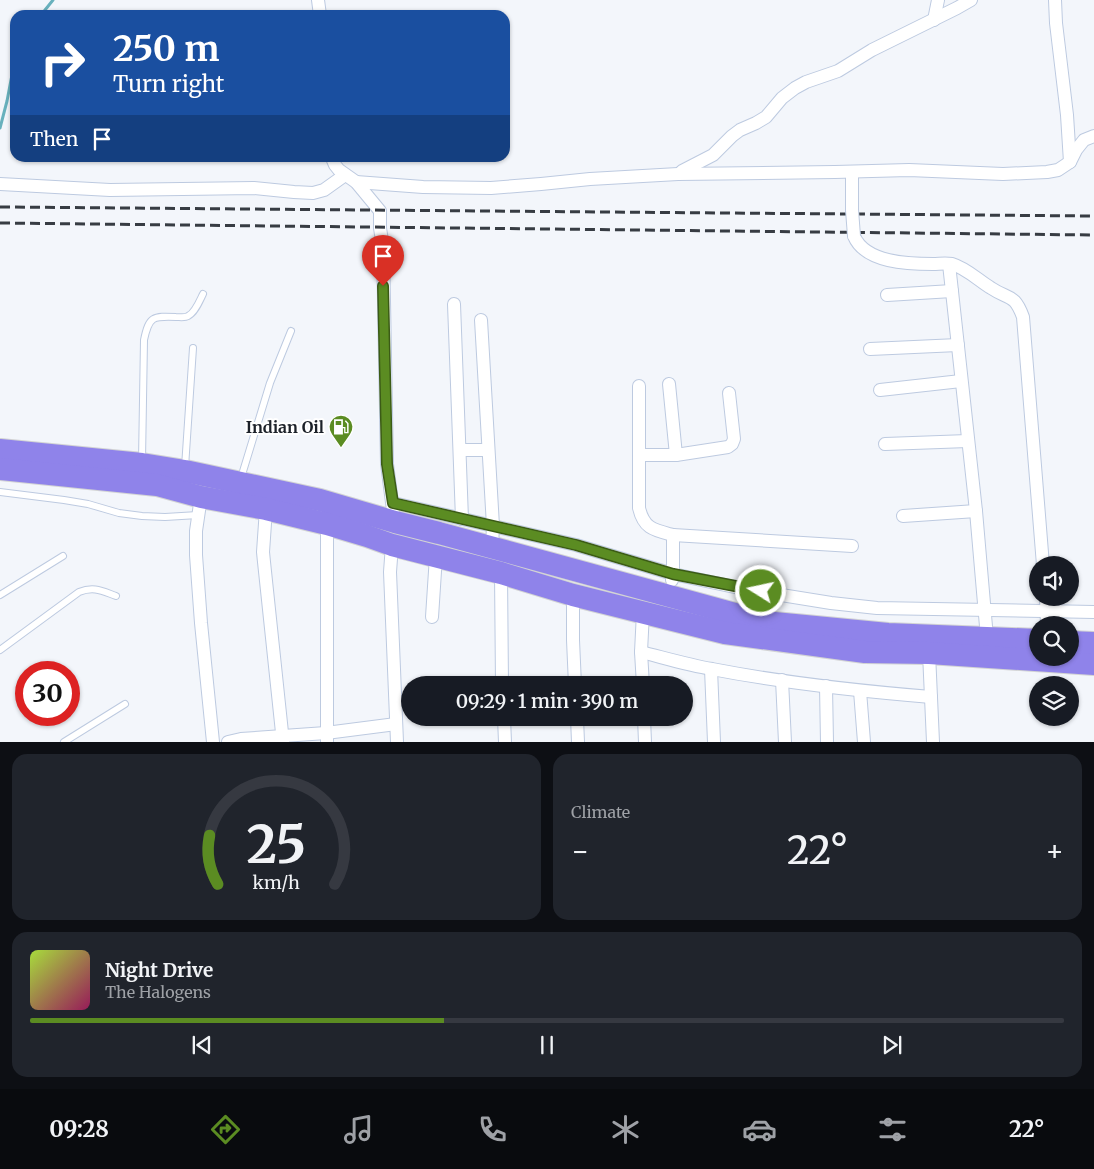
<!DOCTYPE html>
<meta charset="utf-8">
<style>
body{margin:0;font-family:Merriweather,serif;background:#20242c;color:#f1f3f6;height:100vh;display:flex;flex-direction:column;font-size:19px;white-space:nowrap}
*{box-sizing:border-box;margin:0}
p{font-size:16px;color:#9ea1a6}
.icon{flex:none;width:28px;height:28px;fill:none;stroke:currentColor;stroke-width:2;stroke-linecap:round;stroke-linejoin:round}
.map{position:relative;height:742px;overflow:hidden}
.side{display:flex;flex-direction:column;gap:12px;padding:12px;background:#0d0f14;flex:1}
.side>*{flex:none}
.guide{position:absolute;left:10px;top:10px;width:500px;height:152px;border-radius:15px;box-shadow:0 1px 4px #0004;background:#1a4fa0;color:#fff;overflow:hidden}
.fabs{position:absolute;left:1029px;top:556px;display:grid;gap:10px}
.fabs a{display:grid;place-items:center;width:50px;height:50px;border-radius:50%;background:#171b24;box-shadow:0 1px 4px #0004;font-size:25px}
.speed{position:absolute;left:15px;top:661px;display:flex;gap:10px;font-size:25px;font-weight:700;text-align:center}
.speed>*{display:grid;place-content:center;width:65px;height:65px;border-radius:50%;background:#171b24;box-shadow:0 1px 4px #0004;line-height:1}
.speed .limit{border:8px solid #d22;background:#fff;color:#111}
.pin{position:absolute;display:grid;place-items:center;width:42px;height:42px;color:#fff;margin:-51px -21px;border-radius:50% 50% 50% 0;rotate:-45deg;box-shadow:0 0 5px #0007}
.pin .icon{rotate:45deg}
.me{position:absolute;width:55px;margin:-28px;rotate:280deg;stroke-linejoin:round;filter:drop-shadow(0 0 4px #0008)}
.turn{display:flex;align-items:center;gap:18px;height:105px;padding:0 20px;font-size:22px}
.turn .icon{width:65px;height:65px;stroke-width:2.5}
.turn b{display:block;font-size:35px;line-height:42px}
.then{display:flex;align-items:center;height:48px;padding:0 20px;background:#0003;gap:10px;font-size:19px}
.big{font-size:38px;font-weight:600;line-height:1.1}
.side .card{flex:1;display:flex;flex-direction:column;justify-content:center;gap:8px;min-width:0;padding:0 18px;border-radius:15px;background:#20242c}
.side .dial{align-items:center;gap:0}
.dial svg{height:130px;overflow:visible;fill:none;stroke:#363941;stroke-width:7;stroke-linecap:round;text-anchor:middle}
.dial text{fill:#f1f3f6;stroke:none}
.song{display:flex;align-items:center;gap:15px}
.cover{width:60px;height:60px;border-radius:8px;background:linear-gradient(135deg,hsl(80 70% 55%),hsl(330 70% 35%))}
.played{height:5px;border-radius:2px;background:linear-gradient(90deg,#5b8c22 40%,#363941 40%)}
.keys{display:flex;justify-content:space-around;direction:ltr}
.heat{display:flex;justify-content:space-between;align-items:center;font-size:28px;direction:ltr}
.side .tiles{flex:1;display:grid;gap:12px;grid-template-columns:1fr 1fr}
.card:last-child{grid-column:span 2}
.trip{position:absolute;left:401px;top:676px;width:292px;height:50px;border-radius:25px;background:#171b24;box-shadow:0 1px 4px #0004;font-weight:600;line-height:50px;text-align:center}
.menu{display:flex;height:80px;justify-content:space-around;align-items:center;background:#090b0e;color:#9ea1a6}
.menu .icon{width:35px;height:35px}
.menu .current{color:#5b8c22}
.menu b{font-size:22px;color:#f1f3f6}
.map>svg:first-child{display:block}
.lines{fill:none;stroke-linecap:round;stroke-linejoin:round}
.stream{stroke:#68b1bd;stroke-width:3}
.lane-casing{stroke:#bdcae0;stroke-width:8}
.street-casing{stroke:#bdcae0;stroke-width:14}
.highway-casing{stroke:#d2d3d4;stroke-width:24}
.lane{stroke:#fff;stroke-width:6}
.street{stroke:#fff;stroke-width:12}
.highway{stroke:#8f83ea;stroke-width:22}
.rail{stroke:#373c43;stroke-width:3;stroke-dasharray:10 5;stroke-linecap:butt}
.street-bridge-casing{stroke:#bdcae0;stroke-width:14;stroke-linecap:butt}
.street-bridge{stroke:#fff;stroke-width:12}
.route-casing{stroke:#3b5b16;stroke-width:12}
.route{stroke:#5b8c22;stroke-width:9}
.labels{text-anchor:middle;stroke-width:4;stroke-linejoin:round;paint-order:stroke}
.poi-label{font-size:16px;font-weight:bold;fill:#1c2129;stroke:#fff;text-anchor:end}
</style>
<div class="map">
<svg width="1094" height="742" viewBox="0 0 1094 742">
<rect width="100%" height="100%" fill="#f3f6fb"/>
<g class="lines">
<g class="stream">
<path d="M 41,15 L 53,0"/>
<path d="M 0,128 L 7,101 L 15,59"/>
</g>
<defs>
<g id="lane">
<path d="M 142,460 L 144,340 C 149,316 153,316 176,317 C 180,317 185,318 188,316 C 195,313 200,300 203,294"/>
<path d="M 185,467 L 193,348"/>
<path d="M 241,478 L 270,383 L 291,331"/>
<path d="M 0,492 L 64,500 L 88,504 L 119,513 L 142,516 L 165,517 L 198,515"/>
<path d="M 0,595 L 63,556"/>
<path d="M 0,650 L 79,592 C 94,586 102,591 116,596"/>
<path d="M 64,742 L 125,704"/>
</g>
<g id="street">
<path d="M 318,0 L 320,15"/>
<path d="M 1055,0 L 1056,23 L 1067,115 L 1070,162"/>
<path d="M 934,20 L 938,0"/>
<path d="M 332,158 L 335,165 L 339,170 L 356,182 L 380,211 L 380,228 L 383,247 L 387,464 L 393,510"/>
<path d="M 682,171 L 713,155 L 732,136 L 740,130 L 756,123 L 766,117 L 782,98 L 795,88 L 806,82 L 838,71 L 872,50 L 957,8 L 971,0"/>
<path d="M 852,172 L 852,210"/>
<path d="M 356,182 L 423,187 L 491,188 L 541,184 L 590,179 L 678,174 L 835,172 L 909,170 L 1003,174 L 1047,172 L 1058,170 L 1070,162 L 1076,150 L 1084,140 L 1094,136"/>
<path d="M 0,184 L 110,190 L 254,188 L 294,192 L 313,193 L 324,190 L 345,175"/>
<path d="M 854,236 C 865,263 909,264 933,264 C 939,264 945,263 952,264 C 966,268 978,280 991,288 C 1009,300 1014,293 1023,317 L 1043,565"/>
<path d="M 949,264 L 976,511 L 987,638"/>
<path d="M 887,295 L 952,291"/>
<path d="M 454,304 L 462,519"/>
<path d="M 481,320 L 493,526 L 492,547"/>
<path d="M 870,349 L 958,345"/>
<path d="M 669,384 L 676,455"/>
<path d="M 639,386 L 639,508 C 644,529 654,530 673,535 L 673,574 L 672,580"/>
<path d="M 880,390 L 961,381"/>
<path d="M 885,444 L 968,441"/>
<path d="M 460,450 L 488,450"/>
<path d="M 639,455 L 676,455 L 728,447 L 732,444 L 734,439 L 729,393"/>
<path d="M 201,497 L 196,531 L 196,555 L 201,623 L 213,742"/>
<path d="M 393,503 L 576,545 L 673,574 L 744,589 L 831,603 L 877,608 L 1094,612"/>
<path d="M 266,509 L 263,552 L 264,562 L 283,742"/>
<path d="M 903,516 L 976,511"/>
<path d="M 327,524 L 327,742"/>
<path d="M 673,535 L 852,546"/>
<path d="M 392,545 L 390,572 L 397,742"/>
<path d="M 501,573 L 502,685"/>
<path d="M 573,595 L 573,640 L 575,685"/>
<path d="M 1046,598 L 1047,625"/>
<path d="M 432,617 L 436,556"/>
<path d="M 641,652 C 665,658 688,665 712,669 C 784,683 858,691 931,697"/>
<path d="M 929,653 L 933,742"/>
<path d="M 711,669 L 714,742"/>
<path d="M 782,680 L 785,742"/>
<path d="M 643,685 L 641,652 L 643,612"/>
<path d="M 826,686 L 827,742"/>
<path d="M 860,691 L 864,742"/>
<path d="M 504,718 L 505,742"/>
<path d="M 577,718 L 578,742"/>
<path d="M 644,718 L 645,742"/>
<path d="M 228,742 L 241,739 L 326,733 L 396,724"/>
</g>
<g id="highway">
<path d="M 0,450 L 142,464 L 185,471 L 320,500 L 395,522 L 439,533 L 764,622 L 888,634 L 1038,640"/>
<path d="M 0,469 L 157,485 L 201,497 L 266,509 L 327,524 L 367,536 L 392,545 L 501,573 L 573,595 L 725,633 L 865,652 L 929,653 L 1094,664"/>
<path d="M 1070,642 L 1094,643"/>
</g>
</defs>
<use href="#lane" class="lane-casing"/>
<use href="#street" class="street-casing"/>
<use href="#highway" class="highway-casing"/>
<use href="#lane" class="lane"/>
<use href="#street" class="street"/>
<use href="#highway" class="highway"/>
<g class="rail">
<path d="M 0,207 L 1094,216"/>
<path d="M 0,223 L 1094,235"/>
</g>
<defs>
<path id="street-bridge" d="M 852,210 L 854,236"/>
</defs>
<use href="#street-bridge" class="street-bridge-casing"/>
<use href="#street-bridge" class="street-bridge"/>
</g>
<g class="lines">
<defs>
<path id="route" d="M 383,286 L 387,464 L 393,503 L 576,545 L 673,574 L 761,591"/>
</defs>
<use href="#route" class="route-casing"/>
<use href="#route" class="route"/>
</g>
<defs>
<symbol id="fuel-pin" viewBox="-11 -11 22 30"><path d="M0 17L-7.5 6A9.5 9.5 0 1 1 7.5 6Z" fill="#5b8c22" stroke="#fff"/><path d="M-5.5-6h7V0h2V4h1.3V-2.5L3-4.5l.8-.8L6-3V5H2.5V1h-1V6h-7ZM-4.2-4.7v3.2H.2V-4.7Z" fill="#fff"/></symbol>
</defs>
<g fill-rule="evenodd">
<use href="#fuel-pin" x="327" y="413" width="28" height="38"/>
</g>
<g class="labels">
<g class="poi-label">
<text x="324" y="433">Indian Oil</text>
</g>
</g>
</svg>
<div class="fabs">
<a><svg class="icon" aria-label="sound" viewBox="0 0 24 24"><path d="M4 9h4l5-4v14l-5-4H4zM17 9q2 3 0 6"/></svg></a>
<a><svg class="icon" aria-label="search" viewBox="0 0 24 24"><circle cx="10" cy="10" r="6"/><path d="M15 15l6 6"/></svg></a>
<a><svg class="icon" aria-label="layers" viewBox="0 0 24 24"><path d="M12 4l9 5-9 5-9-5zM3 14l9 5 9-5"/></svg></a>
</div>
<div class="speed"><div class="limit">30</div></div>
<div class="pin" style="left:383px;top:286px;background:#d93025"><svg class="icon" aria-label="arrive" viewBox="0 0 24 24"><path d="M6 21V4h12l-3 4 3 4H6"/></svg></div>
<svg class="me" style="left:761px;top:591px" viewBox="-20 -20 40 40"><circle r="17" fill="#5b8c22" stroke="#fff" stroke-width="3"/><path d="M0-11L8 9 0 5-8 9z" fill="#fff"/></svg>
<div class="trip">09:29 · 1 min · 390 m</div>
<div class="guide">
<div class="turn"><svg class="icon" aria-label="right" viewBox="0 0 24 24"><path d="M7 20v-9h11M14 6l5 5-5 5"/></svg><div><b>250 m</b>Turn right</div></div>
<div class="then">Then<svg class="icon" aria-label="arrive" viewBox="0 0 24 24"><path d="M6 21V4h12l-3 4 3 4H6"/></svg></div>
</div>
</div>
<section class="side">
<div class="tiles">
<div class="card dial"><svg viewBox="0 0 100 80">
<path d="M14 69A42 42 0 1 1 86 69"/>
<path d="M14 69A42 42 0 0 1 9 39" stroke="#5b8c22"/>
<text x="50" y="56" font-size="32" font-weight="700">25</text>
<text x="50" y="72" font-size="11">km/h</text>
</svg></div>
<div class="card"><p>Climate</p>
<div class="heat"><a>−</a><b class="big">22°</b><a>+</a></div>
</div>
<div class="card">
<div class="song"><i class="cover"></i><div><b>Night Drive</b><p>The Halogens</p></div></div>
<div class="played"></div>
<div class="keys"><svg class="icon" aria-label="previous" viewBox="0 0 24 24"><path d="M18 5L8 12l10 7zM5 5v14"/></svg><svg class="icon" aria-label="pause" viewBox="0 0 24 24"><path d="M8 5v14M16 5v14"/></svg><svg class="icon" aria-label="next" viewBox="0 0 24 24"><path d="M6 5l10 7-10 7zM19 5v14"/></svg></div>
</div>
</div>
</section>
<nav class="menu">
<b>09:28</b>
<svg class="icon current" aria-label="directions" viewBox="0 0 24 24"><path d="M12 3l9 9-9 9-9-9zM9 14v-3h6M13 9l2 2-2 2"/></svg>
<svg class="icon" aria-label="music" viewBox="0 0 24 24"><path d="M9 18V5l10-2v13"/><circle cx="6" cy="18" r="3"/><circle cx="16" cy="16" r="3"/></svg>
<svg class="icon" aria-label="phone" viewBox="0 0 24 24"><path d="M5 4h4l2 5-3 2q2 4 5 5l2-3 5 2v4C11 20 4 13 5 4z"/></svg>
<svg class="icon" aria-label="climate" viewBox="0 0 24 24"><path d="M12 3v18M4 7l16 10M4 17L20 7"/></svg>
<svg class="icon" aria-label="car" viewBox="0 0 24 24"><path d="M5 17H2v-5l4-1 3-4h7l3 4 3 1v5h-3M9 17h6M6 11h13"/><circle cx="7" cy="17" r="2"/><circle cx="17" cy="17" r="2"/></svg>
<svg class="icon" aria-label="filters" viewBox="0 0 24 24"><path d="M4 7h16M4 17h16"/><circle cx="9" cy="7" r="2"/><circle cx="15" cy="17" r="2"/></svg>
<b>22°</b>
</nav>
